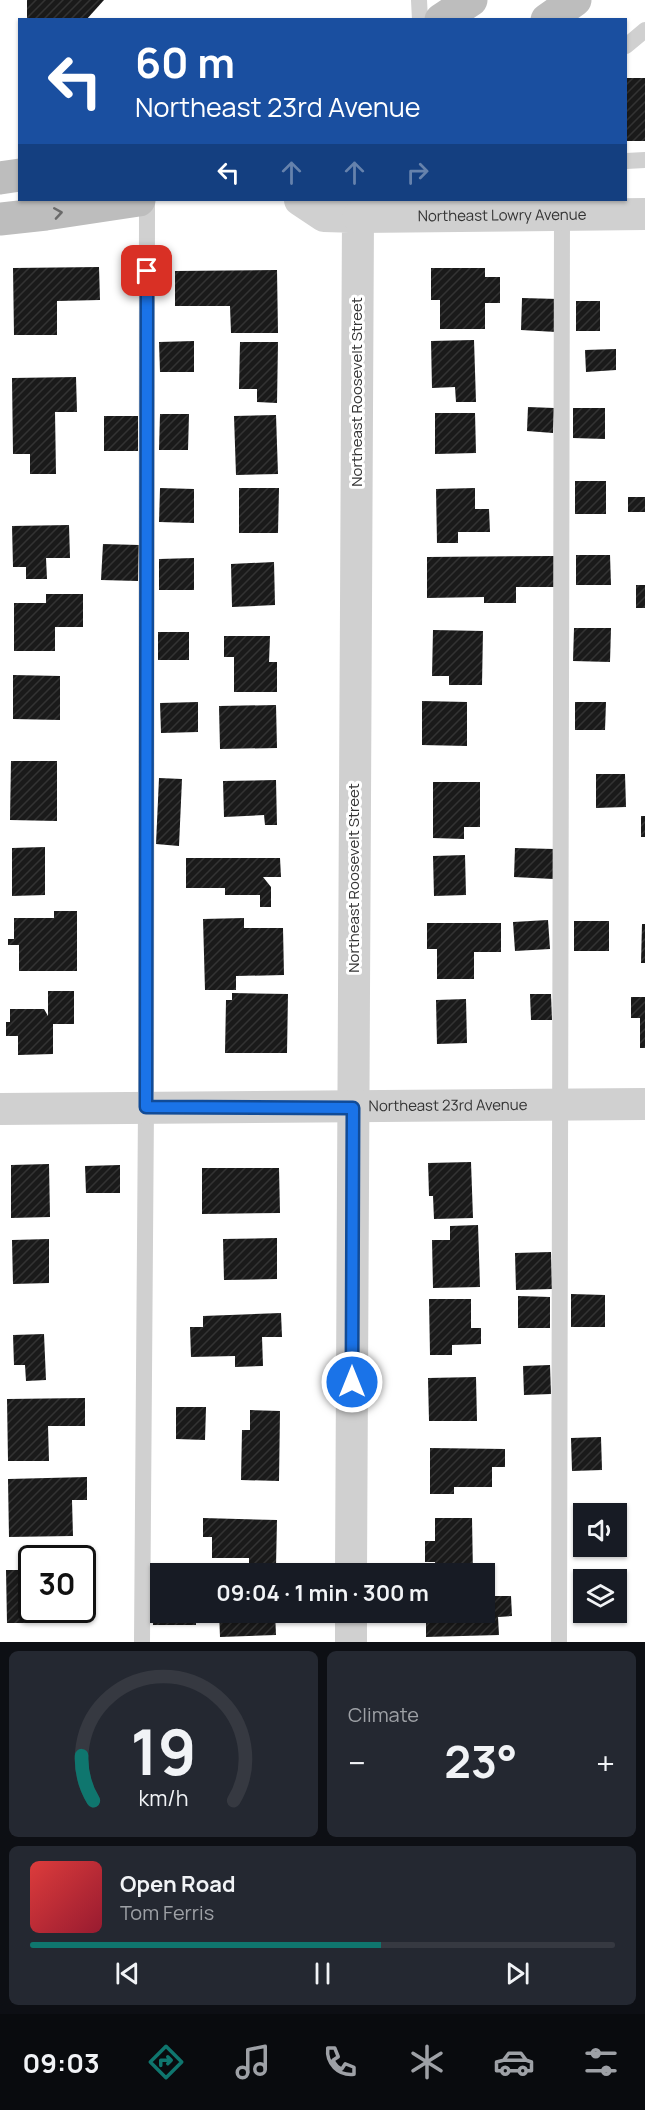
<!DOCTYPE html>
<meta charset="utf-8">
<style>
body{margin:0;font-family:Manrope,sans-serif;background:#242831;color:#f1f3f6;height:100vh;display:flex;flex-direction:column;font-size:22px;white-space:nowrap}
*{box-sizing:border-box;margin:0}
p{font-size:20px;color:#9ea1a6}
.icon{flex:none;width:33px;height:33px;fill:none;stroke:currentColor;stroke-width:2;stroke-linecap:round;stroke-linejoin:round}
.map{position:relative;height:1642px;overflow:hidden}
.details{display:flex;flex-direction:column;gap:9px;padding:9px;background:#0d0f14;flex:1}
.details>*{flex:none}
.hud{position:absolute;left:18px;top:18px;width:609px;height:183px;border-radius:0px;box-shadow:0 2px 4px #0004;background:#1a4fa0;color:#fff;overflow:hidden}
.controls{position:absolute;left:573px;top:1503px;display:grid;gap:12px}
.controls a{display:grid;place-items:center;width:54px;height:54px;border-radius:0px;background:#171b24;box-shadow:0 2px 4px #0004;font-size:30px}
.speed{position:absolute;left:18px;top:1545px;display:flex;gap:12px;font-size:30px;font-weight:700;text-align:center}
.speed>*{display:grid;place-content:center;width:78px;height:78px;border-radius:50%;background:#171b24;box-shadow:0 2px 4px #0004;line-height:1}
.speed .limit{border:3px solid #111;border-radius:9px;background:#fff;color:#111}
.pin{position:absolute;display:grid;place-items:center;width:51px;height:51px;color:#fff;margin:-26px;border-radius:12px;box-shadow:0 3px 9px #0006}
.me{position:absolute;width:66px;margin:-33px;rotate:0deg;stroke-linejoin:round;filter:drop-shadow(0 0 4px #0008)}
.turn{display:flex;align-items:center;gap:21px;height:126px;padding:0 18px;font-size:27px}
.turn .icon{width:78px;height:78px;stroke-width:2.5}
.turn b{display:block;font-size:42px;line-height:51px}
.lanes{display:flex;align-items:center;height:57px;padding:0 18px;background:#0003;justify-content:center;gap:30px;direction:ltr}
.lanes .off{opacity:.35}
.big{font-size:45px;font-weight:700;line-height:1.1}
.details .card{flex:1;display:flex;flex-direction:column;justify-content:center;gap:9px;min-width:0;padding:0 21px;border-radius:9px;background:#242831}
.details .dial{align-items:center;gap:0}
.dial svg{height:156px;overflow:visible;fill:none;stroke:#363941;stroke-width:7;stroke-linecap:round;text-anchor:middle}
.dial text{fill:#f1f3f6;stroke:none}
.song{display:flex;align-items:center;gap:18px}
.cover{width:72px;height:72px;border-radius:9px;background:linear-gradient(135deg,hsl(0 70% 55%),hsl(350 70% 35%))}
.played{height:6px;border-radius:3px;background:linear-gradient(90deg,#0f766e 60%,#363941 60%)}
.keys{display:flex;justify-content:space-around;direction:ltr}
.heat{display:flex;justify-content:space-between;align-items:center;font-size:33px;direction:ltr}
.details .tiles{flex:1;display:grid;gap:9px;grid-template-columns:1fr 1fr}
.card:last-child{grid-column:span 2}
.trip{position:absolute;left:150px;top:1563px;width:345px;height:60px;border-radius:0px;background:#171b24;box-shadow:0 2px 4px #0004;font-weight:700;line-height:60px;text-align:center}
.tabs{display:flex;height:96px;justify-content:space-around;align-items:center;background:#090b0e;color:#9ea1a6}
.tabs .icon{width:42px;height:42px}
.tabs .current{color:#0f766e}
.tabs b{font-size:27px;color:#f1f3f6}
.map>svg:first-child{display:block}
.building{fill:url(#building-hatch)}
.lines{fill:none;stroke-linecap:round;stroke-linejoin:round}
.service{stroke:#d0d0d0;stroke-width:16}
.minor{stroke:#d0d0d0;stroke-width:32}
.secondary{stroke:#bdbdbd;stroke-width:33}
.oneway{stroke:#6a6a6a}
.route-casing{stroke:#114b97;stroke-width:15}
.route{stroke:#1a73e8;stroke-width:10}
.labels{text-anchor:middle;stroke-width:6;stroke-linejoin:round;paint-order:stroke}
.street-label{font-size:15px;fill:#333;stroke:#fff}
</style>
<div class="map">
<svg width="645" height="1642" viewBox="0 0 645 1642">
<defs>
<pattern id="building-hatch" width="6" height="6" patternUnits="userSpaceOnUse" patternTransform="scale(1.5)"><rect width="6" height="6" fill="#1a1a1a"/><path d="M-1 1l2-2M0 6l6-6M5 7l2-2" fill="none" stroke="#333"/></pattern>
</defs>
<rect width="100%" height="100%" fill="#fff"/>
<g class="building">
<path d="M 27,0 L 104,0 L 86,20 L 27,20 Z"/>
<rect x="626" y="78" width="19" height="63"/>
<path d="M 99,267 L 100,300 L 57,301 L 57,335 L 14,335 L 13,268 Z"/>
<path d="M 431,268 L 485,268 L 485,277 L 500,277 L 500,303 L 485,303 L 485,329 L 440,329 L 440,300 L 431,300 Z"/>
<path d="M 277,270 L 278,333 L 231,333 L 230,306 L 175,306 L 175,271 Z"/>
<path d="M 522,298 L 558,299 L 556,332 L 521,330 Z"/>
<rect x="576" y="301" width="24" height="30"/>
<path d="M 474,340 L 476,402 L 456,402 L 455,387 L 432,388 L 431,341 Z"/>
<path d="M 194,341 L 194,372 L 160,372 L 159,342 Z"/>
<path d="M 240,342 L 278,342 L 277,403 L 257,402 L 257,389 L 239,389 Z"/>
<path d="M 616,349 L 616,370 L 586,372 L 585,350 Z"/>
<path d="M 76,377 L 77,412 L 55,412 L 56,474 L 30,474 L 30,454 L 13,454 L 12,378 Z"/>
<path d="M 528,407 L 554,408 L 553,433 L 527,431 Z"/>
<path d="M 573,408 L 605,408 L 605,439 L 573,438 Z"/>
<path d="M 435,413 L 475,413 L 476,453 L 435,454 Z"/>
<path d="M 160,414 L 189,414 L 188,450 L 159,450 Z"/>
<path d="M 276,415 L 278,474 L 236,475 L 234,416 Z"/>
<rect x="104" y="416" width="34" height="35"/>
<rect x="575" y="481" width="31" height="33"/>
<path d="M 160,488 L 194,489 L 194,523 L 159,522 Z"/>
<path d="M 239,488 L 279,488 L 278,533 L 239,533 Z"/>
<path d="M 475,488 L 475,509 L 489,509 L 490,532 L 458,532 L 458,543 L 437,543 L 436,489 Z"/>
<rect x="628" y="497" width="17" height="15"/>
<path d="M 69,525 L 70,558 L 46,558 L 47,579 L 26,579 L 26,567 L 13,567 L 12,526 Z"/>
<path d="M 103,544 L 139,545 L 138,581 L 101,580 Z"/>
<path d="M 576,555 L 610,555 L 611,585 L 576,585 Z"/>
<path d="M 555,556 L 555,587 L 516,587 L 516,603 L 484,603 L 484,597 L 427,598 L 427,557 Z"/>
<path d="M 194,558 L 194,590 L 159,590 L 159,559 Z"/>
<path d="M 274,562 L 275,605 L 232,607 L 231,564 Z"/>
<rect x="636" y="585" width="9" height="23"/>
<path d="M 46,594 L 83,594 L 83,627 L 55,627 L 55,651 L 14,651 L 14,603 L 46,603 Z"/>
<path d="M 574,628 L 611,628 L 610,662 L 573,661 Z"/>
<path d="M 433,630 L 483,631 L 482,685 L 449,685 L 449,676 L 432,676 Z"/>
<rect x="158" y="632" width="31" height="28"/>
<path d="M 224,636 L 270,636 L 269,662 L 277,662 L 277,692 L 234,692 L 234,657 L 224,657 Z"/>
<path d="M 13,675 L 60,676 L 60,720 L 13,719 Z"/>
<path d="M 422,701 L 467,702 L 467,746 L 422,745 Z"/>
<path d="M 198,702 L 198,732 L 161,733 L 160,703 Z"/>
<path d="M 575,702 L 606,702 L 605,730 L 575,730 Z"/>
<path d="M 276,705 L 277,748 L 220,749 L 219,706 Z"/>
<path d="M 11,761 L 57,761 L 57,821 L 10,820 Z"/>
<path d="M 596,774 L 625,774 L 626,807 L 596,808 Z"/>
<path d="M 159,778 L 182,779 L 179,846 L 156,844 Z"/>
<path d="M 276,780 L 277,825 L 265,825 L 264,815 L 224,817 L 223,781 Z"/>
<path d="M 433,782 L 480,782 L 480,827 L 464,827 L 464,839 L 433,838 Z"/>
<rect x="641" y="816" width="4" height="21"/>
<path d="M 45,847 L 45,895 L 12,896 L 12,848 Z"/>
<path d="M 515,848 L 554,849 L 553,879 L 514,877 Z"/>
<path d="M 465,855 L 466,895 L 434,896 L 433,856 Z"/>
<path d="M 186,858 L 280,858 L 281,877 L 263,877 L 271,887 L 271,907 L 260,907 L 260,895 L 225,895 L 225,888 L 186,888 Z"/>
<path d="M 54,911 L 77,911 L 77,971 L 19,971 L 19,945 L 8,945 L 8,939 L 14,939 L 14,918 L 54,918 Z"/>
<path d="M 244,918 L 244,928 L 283,928 L 284,975 L 236,976 L 236,990 L 205,990 L 203,919 Z"/>
<path d="M 548,920 L 550,949 L 515,951 L 513,922 Z"/>
<rect x="574" y="921" width="35" height="30"/>
<path d="M 427,923 L 501,923 L 501,952 L 474,952 L 474,979 L 437,979 L 437,949 L 427,949 Z"/>
<path d="M 642,924 L 645,924 L 645,963 L 641,963 Z"/>
<path d="M 48,991 L 74,991 L 74,1024 L 53,1024 L 53,1054 L 18,1055 L 18,1036 L 6,1036 L 6,1022 L 10,1022 L 10,1009 L 44,1009 L 48,1016 Z"/>
<path d="M 232,993 L 288,994 L 287,1053 L 225,1053 L 226,1000 L 232,1000 Z"/>
<path d="M 530,994 L 551,994 L 552,1020 L 531,1020 Z"/>
<path d="M 631,997 L 645,997 L 645,1048 L 640,1048 L 640,1018 L 631,1018 Z"/>
<path d="M 466,999 L 467,1043 L 437,1044 L 436,1000 Z"/>
<path d="M 471,1162 L 473,1218 L 434,1219 L 433,1196 L 429,1196 L 428,1163 Z"/>
<path d="M 49,1164 L 50,1217 L 11,1218 L 11,1165 Z"/>
<path d="M 120,1165 L 120,1193 L 86,1193 L 85,1166 Z"/>
<path d="M 202,1168 L 279,1168 L 280,1213 L 202,1214 Z"/>
<path d="M 478,1225 L 480,1287 L 433,1288 L 432,1240 L 450,1240 L 450,1226 Z"/>
<path d="M 277,1238 L 277,1279 L 224,1280 L 223,1239 Z"/>
<path d="M 49,1239 L 49,1283 L 13,1284 L 12,1240 Z"/>
<path d="M 551,1252 L 552,1289 L 516,1290 L 515,1253 Z"/>
<path d="M 571,1294 L 605,1295 L 605,1327 L 571,1327 Z"/>
<path d="M 518,1296 L 550,1297 L 550,1328 L 518,1328 Z"/>
<path d="M 429,1299 L 471,1299 L 471,1328 L 481,1328 L 481,1344 L 452,1345 L 452,1355 L 430,1355 Z"/>
<path d="M 281,1313 L 282,1337 L 262,1337 L 263,1366 L 235,1367 L 235,1356 L 191,1357 L 190,1327 L 203,1327 L 203,1316 Z"/>
<path d="M 44,1334 L 46,1380 L 26,1381 L 25,1365 L 14,1365 L 13,1335 Z"/>
<path d="M 550,1365 L 551,1394 L 524,1395 L 523,1366 Z"/>
<path d="M 476,1377 L 477,1421 L 429,1421 L 428,1378 Z"/>
<path d="M 85,1398 L 85,1426 L 48,1426 L 49,1461 L 8,1461 L 7,1399 Z"/>
<path d="M 176,1407 L 206,1407 L 205,1440 L 176,1439 Z"/>
<path d="M 250,1410 L 280,1411 L 279,1481 L 241,1480 L 242,1430 L 250,1430 Z"/>
<path d="M 601,1437 L 602,1470 L 572,1471 L 571,1438 Z"/>
<path d="M 430,1448 L 505,1449 L 505,1467 L 492,1467 L 492,1487 L 454,1487 L 454,1494 L 430,1494 Z"/>
<path d="M 87,1477 L 87,1500 L 72,1500 L 73,1536 L 9,1537 L 8,1479 Z"/>
<path d="M 203,1518 L 277,1520 L 276,1567 L 249,1567 L 249,1558 L 212,1558 L 212,1537 L 203,1537 Z"/>
<path d="M 435,1518 L 472,1518 L 473,1574 L 435,1574 L 435,1562 L 425,1562 L 425,1541 L 435,1541 Z"/>
<path d="M 6,1570 L 32,1570 L 32,1610 L 46,1610 L 46,1623 L 7,1623 Z"/>
<path d="M 154,1590 L 160,1590 L 160,1612 L 196,1612 L 196,1625 L 153,1625 Z"/>
<path d="M 484,1596 L 511,1596 L 512,1616 L 498,1617 L 499,1635 L 426,1637 L 426,1612 L 484,1612 Z"/>
<path d="M 219,1612 L 275,1612 L 276,1635 L 220,1637 Z"/>
</g>
<g class="lines">
<g class="service">
<path d="M 419,0 L 420,20"/>
<path d="M 626,46 L 645,30"/>
<path d="M 626,161 L 645,160"/>
<path d="M 142,1642 L 146,1107 L 147,200"/>
<path d="M 559,1642 L 562,215"/>
</g>
<g class="minor">
<path d="M 300,200 L 324,216 L 358,217 L 351,1574"/>
<path id="s1" d="M 358,217 L 645,214"/>
<path id="s2" d="M 0,1109 L 645,1104"/>
<path d="M 351,1642 L 351,1612"/>
</g>
<g class="secondary">
<path d="M 441,20 L 471,0"/>
<path d="M 547,20 L 575,0"/>
<path d="M 0,178 L 20,175"/>
<path d="M 0,219 L 46,214 L 139,200"/>
</g>
</g>
<defs><path id="oneway-chevron" d="M-2-3.5L2.5 0L-2 3.5" fill="none" stroke-width="1.6" stroke-linecap="round" stroke-linejoin="round" transform="scale(1.5)"/></defs>
<use class="oneway" href="#oneway-chevron" transform="translate(58 213) rotate(-9)"/>
<g class="lines">
<defs>
<path id="route" d="M 147,271 L 146,1107 L 353,1108 L 352,1382"/>
</defs>
<use href="#route" class="route-casing"/>
<use href="#route" class="route"/>
</g>
<g class="labels">
<g class="street-label">
<text dy="5" stroke="none"><textPath href="#s1" startOffset="144">Northeast Lowry Avenue</textPath></text>
<text transform="translate(357 392) rotate(-90)" y="5">Northeast Roosevelt Street</text>
<text transform="translate(354 878) rotate(-90)" y="5">Northeast Roosevelt Street</text>
<text dy="5" stroke="none"><textPath href="#s2" startOffset="448">Northeast 23rd Avenue</textPath></text>
</g>
</g>
</svg>
<div class="controls">
<a><svg class="icon" aria-label="sound" viewBox="0 0 24 24"><path d="M4 9h4l5-4v14l-5-4H4zM17 9q2 3 0 6"/></svg></a>
<a><svg class="icon" aria-label="layers" viewBox="0 0 24 24"><path d="M12 4l9 5-9 5-9-5zM3 14l9 5 9-5"/></svg></a>
</div>
<div class="speed"><div class="limit">30</div></div>
<div class="pin" style="left:147px;top:271px;background:#d93025"><svg class="icon" aria-label="arrive" viewBox="0 0 24 24"><path d="M6 21V4h12l-3 4 3 4H6"/></svg></div>
<svg class="me" style="left:352px;top:1382px" viewBox="-20 -20 40 40"><circle r="17" fill="#1a73e8" stroke="#fff" stroke-width="3"/><path d="M0-11L8 9 0 5-8 9z" fill="#fff"/></svg>
<div class="trip">09:04 · 1 min · 300 m</div>
<div class="hud">
<div class="turn"><svg class="icon" aria-label="left" viewBox="0 0 24 24"><path d="M17 20v-9H6M10 6l-5 5 5 5"/></svg><div><b>60 m</b>Northeast 23rd Avenue</div></div>
<div class="lanes"><svg class="icon" aria-label="left" viewBox="0 0 24 24"><path d="M17 20v-9H6M10 6l-5 5 5 5"/></svg><svg class="icon off" aria-label="ahead" viewBox="0 0 24 24"><path d="M12 20V5M6 11l6-6 6 6"/></svg><svg class="icon off" aria-label="ahead" viewBox="0 0 24 24"><path d="M12 20V5M6 11l6-6 6 6"/></svg><svg class="icon off" aria-label="right" viewBox="0 0 24 24"><path d="M7 20v-9h11M14 6l5 5-5 5"/></svg></div>
</div>
</div>
<section class="details">
<div class="tiles">
<div class="card dial"><svg viewBox="0 0 100 80">
<path d="M14 69A42 42 0 1 1 86 69"/>
<path d="M14 69A42 42 0 0 1 8 46" stroke="#0f766e"/>
<text x="50" y="56" font-size="32" font-weight="700">19</text>
<text x="50" y="72" font-size="11">km/h</text>
</svg></div>
<div class="card"><p>Climate</p>
<div class="heat"><a>−</a><b class="big">23°</b><a>+</a></div>
</div>
<div class="card">
<div class="song"><i class="cover"></i><div><b>Open Road</b><p>Tom Ferris</p></div></div>
<div class="played"></div>
<div class="keys"><svg class="icon" aria-label="previous" viewBox="0 0 24 24"><path d="M18 5L8 12l10 7zM5 5v14"/></svg><svg class="icon" aria-label="pause" viewBox="0 0 24 24"><path d="M8 5v14M16 5v14"/></svg><svg class="icon" aria-label="next" viewBox="0 0 24 24"><path d="M6 5l10 7-10 7zM19 5v14"/></svg></div>
</div>
</div>
</section>
<nav class="tabs">
<b>09:03</b>
<svg class="icon current" aria-label="directions" viewBox="0 0 24 24"><path d="M12 3l9 9-9 9-9-9zM9 14v-3h6M13 9l2 2-2 2"/></svg>
<svg class="icon" aria-label="music" viewBox="0 0 24 24"><path d="M9 18V5l10-2v13"/><circle cx="6" cy="18" r="3"/><circle cx="16" cy="16" r="3"/></svg>
<svg class="icon" aria-label="phone" viewBox="0 0 24 24"><path d="M5 4h4l2 5-3 2q2 4 5 5l2-3 5 2v4C11 20 4 13 5 4z"/></svg>
<svg class="icon" aria-label="climate" viewBox="0 0 24 24"><path d="M12 3v18M4 7l16 10M4 17L20 7"/></svg>
<svg class="icon" aria-label="car" viewBox="0 0 24 24"><path d="M5 17H2v-5l4-1 3-4h7l3 4 3 1v5h-3M9 17h6M6 11h13"/><circle cx="7" cy="17" r="2"/><circle cx="17" cy="17" r="2"/></svg>
<svg class="icon" aria-label="filters" viewBox="0 0 24 24"><path d="M4 7h16M4 17h16"/><circle cx="9" cy="7" r="2"/><circle cx="15" cy="17" r="2"/></svg>
</nav>
